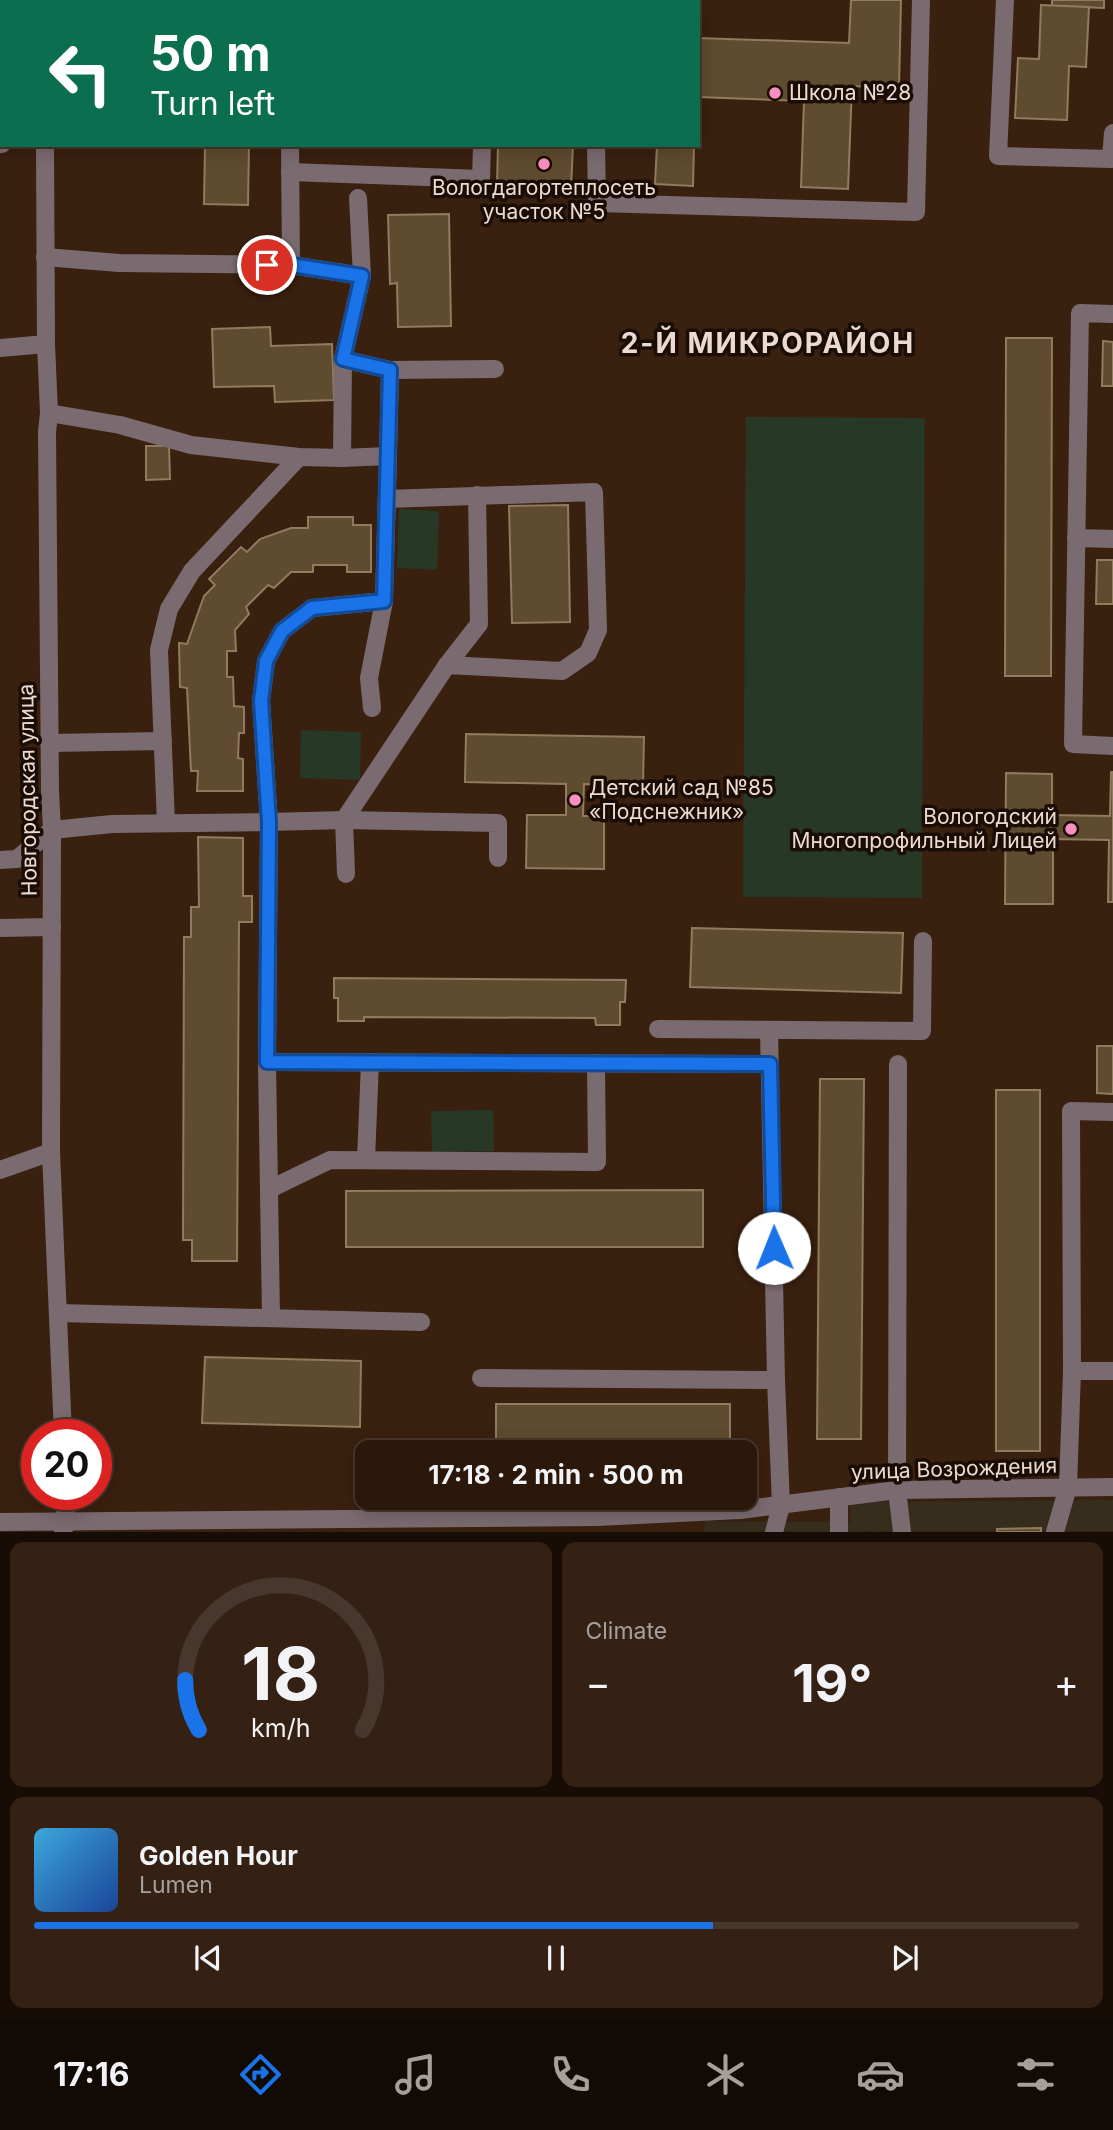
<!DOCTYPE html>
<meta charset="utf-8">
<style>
body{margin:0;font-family:Inter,sans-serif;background:#342114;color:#f1f3f6;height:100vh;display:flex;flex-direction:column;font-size:26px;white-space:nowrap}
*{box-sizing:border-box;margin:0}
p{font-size:23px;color:#a6a09d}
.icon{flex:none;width:38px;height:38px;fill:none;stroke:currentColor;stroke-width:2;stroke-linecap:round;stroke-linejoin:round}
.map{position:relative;height:1532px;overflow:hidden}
.panel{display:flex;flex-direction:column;gap:10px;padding:10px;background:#180d06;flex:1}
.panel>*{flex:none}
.hud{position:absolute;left:0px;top:0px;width:700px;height:147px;box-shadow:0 4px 18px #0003,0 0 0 2px #48372c;background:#0b6e4f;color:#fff;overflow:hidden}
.speed{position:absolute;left:21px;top:1419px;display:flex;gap:14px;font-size:35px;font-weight:700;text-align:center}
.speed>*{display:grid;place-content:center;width:91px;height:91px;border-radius:50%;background:#2c180b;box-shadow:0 4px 18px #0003,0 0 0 2px #48372c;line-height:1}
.speed .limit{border:10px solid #d22;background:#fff;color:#111}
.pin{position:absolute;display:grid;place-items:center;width:60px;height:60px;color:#fff;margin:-30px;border:4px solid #fff;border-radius:50%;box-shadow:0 2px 7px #0007}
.me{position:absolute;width:77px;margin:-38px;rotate:359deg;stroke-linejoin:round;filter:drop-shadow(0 0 5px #0008)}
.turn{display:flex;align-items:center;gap:24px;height:147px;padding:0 35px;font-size:32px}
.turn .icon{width:91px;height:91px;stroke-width:2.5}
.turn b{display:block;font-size:49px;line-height:60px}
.big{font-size:52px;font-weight:700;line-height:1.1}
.panel .tile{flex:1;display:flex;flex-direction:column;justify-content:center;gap:10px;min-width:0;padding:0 24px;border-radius:14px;background:#342114}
.panel .dial{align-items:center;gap:0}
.dial svg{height:182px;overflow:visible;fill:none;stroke:#48372c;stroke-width:7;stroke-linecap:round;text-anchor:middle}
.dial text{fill:#f1f3f6;stroke:none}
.song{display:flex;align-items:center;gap:21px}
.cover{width:84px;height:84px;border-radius:10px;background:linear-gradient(135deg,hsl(200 70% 55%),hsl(220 70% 35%))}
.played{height:7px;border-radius:4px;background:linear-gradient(90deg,#1a73e8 65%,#48372c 65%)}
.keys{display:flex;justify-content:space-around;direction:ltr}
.heat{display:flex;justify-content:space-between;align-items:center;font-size:38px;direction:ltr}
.panel .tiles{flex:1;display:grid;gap:10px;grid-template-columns:1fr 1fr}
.tile:last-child{grid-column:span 2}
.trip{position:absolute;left:355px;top:1440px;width:402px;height:70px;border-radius:14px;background:#2c180b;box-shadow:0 4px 18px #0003,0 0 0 2px #48372c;font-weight:700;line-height:70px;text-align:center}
.dock{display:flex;height:112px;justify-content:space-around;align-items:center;background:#120a04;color:#a6a09d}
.dock .icon{width:49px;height:49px}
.dock .on{color:#1a73e8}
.dock b{font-size:32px;color:#f1f3f6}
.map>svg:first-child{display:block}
.industrial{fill:#372d1d}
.green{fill:#273826}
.building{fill:#5f4b2f;stroke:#917b5e;stroke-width:2}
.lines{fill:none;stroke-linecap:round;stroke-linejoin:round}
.minor{stroke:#7a6b71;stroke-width:18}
.route-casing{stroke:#114b97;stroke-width:18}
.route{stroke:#1a73e8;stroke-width:12}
.poi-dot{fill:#fc8fc2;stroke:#190d06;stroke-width:2.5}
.labels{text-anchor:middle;stroke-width:7;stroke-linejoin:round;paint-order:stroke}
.poi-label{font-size:21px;fill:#ecdad0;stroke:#190d06;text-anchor:start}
.street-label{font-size:21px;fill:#ecdad0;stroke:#190d06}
.district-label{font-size:28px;font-weight:bold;letter-spacing:2px;fill:#ecdad0;stroke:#190d06}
</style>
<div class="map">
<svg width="1113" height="1532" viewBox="0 0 1113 1532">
<rect width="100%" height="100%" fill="#3a200f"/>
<path class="industrial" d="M 1113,1500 L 1113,1531 L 704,1532 L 705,1521 L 850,1522 L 851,1502 Z"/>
<g class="green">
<path d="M 746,417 L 925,418 L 922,898 L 743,897 Z"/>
<path d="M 399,509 L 439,511 L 437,570 L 397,568 Z"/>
<path d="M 301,730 L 361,732 L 360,780 L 300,778 Z"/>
<path d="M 493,1110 L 494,1151 L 432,1152 L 431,1111 Z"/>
</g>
<g class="building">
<rect x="206" y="0" width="44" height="2"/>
<path d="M 623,0 L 672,0 L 623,2 Z"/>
<path d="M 851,0 L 901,0 L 899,88 L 852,86 L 848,189 L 801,187 L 804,101 L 698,97 L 698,38 L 849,43 Z"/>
<path d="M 1052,0 L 1104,0 L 1104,8 L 1052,6 Z"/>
<path d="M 1041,5 L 1089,7 L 1086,67 L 1069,66 L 1067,120 L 1015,118 L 1018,58 L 1039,59 Z"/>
<path d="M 205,145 L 249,145 L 248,205 L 204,204 Z"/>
<path d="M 498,145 L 573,145 L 571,188 L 497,186 Z"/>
<path d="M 657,145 L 694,145 L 693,186 L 655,184 Z"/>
<path d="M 449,214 L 451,326 L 398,327 L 397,283 L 390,284 L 388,215 Z"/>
<path d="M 270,327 L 271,346 L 332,344 L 334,400 L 275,402 L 274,386 L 214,387 L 212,329 Z"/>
<path d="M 1006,338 L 1052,338 L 1051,676 L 1005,676 Z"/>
<path d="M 1103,341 L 1113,342 L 1113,386 L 1102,386 Z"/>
<path d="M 146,446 L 169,446 L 170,479 L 146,480 Z"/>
<path d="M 568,505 L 570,622 L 512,623 L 509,506 Z"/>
<path d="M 308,517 L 353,517 L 353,525 L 371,525 L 371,572 L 347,572 L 347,565 L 313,565 L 313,572 L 291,572 L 274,588 L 268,585 L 246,607 L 249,614 L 235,630 L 236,651 L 227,651 L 227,677 L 233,677 L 234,706 L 244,707 L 244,733 L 239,733 L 238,758 L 243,759 L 243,791 L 197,791 L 198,771 L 191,771 L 187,688 L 180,687 L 179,643 L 187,644 L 204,596 L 215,585 L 209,579 L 241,547 L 247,552 L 260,539 L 291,528 L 308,528 Z"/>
<path d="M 1097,560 L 1113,560 L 1113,604 L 1096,604 Z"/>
<path d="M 466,734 L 644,737 L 643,785 L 584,784 L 583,816 L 604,816 L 604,869 L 526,868 L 527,815 L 566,815 L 566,784 L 465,782 Z"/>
<path d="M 1111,772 L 1113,772 L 1113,902 L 1108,902 L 1109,840 L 1053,839 L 1053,904 L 1005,904 L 1006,773 L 1052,774 L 1052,815 L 1110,816 Z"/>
<path d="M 198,837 L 243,838 L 243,896 L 252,896 L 252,922 L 239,922 L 237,1261 L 192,1261 L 192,1240 L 183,1240 L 184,937 L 191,937 L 191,907 L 199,907 Z"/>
<path d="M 692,928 L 903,933 L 901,993 L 690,987 Z"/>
<path d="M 334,978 L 626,980 L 625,1002 L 620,1002 L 620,1025 L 596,1025 L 595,1018 L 364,1017 L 364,1021 L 338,1021 L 338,998 L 334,998 Z"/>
<path d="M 1097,1046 L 1113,1046 L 1113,1094 L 1097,1093 Z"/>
<path d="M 820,1079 L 864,1079 L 861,1439 L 817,1439 Z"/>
<rect x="996" y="1090" width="44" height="361"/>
<path d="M 703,1190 L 703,1247 L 346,1247 L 346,1191 Z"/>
<path d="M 205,1357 L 361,1361 L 360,1427 L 202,1423 Z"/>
<rect x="496" y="1404" width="234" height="43"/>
<path d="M 1041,1528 L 1041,1532 L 997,1532 L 997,1529 Z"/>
</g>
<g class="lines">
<g class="minor">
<path d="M 595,0 L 595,2"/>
<path d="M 1005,0 L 998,156 L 1111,159 L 1113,133"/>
<path d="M 47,2 L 47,0"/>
<path d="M 291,2 L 291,0"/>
<path d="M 508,2 L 533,2"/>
<path d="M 0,144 L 2,144"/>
<path d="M 45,145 L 46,344 L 49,413 L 47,432 L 50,791 L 52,830 L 51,1152 L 63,1435"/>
<path d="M 596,145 L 597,203 L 916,212 L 921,0"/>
<path d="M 290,172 L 481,179 L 482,145"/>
<path d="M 45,257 L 119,263 L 291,265 L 290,145"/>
<path d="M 291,265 L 362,276"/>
<path d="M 1113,314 L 1080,313 L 1073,744 L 1113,746"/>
<path d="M 0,348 L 46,344"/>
<path d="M 343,359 L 390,370"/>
<path d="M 49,413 L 120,425 L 191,445 L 299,457 L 342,458 L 388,456 L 384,601 L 312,608 L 282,631 L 266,661 L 261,701 L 269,822 L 344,820 L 346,874"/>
<path d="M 388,456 L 390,370 L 495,369"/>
<path d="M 342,458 L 343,359 L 362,276 L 358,198"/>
<path d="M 1076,538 L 1113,539"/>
<path d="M 447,665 L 479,624 L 477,495"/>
<path d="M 372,708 L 369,678 L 384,601"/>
<path d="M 49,743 L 163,741"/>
<path d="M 344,820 L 447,665 L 562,671 L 588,653 L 598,630 L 594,492 L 387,499"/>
<path d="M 344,820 L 498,823 L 498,858"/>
<path d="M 166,823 L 159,650 L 169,609 L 192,571 L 299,457"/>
<path d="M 0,860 L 17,859 L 52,830 L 112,824 L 269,822 L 267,1062 L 271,1318"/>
<path d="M 0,928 L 52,927"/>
<path d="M 658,1029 L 922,1031 L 923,941"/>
<path d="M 769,1030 L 776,1380"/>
<path d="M 267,1062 L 770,1064"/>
<path d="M 898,1064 L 897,1490 L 902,1532"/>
<path d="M 366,1160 L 370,1062"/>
<path d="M 0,1170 L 51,1152"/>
<path d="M 270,1189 L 330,1160 L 597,1162 L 596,1063"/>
<path d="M 58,1313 L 421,1322"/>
<path d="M 1072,1371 L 1071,1111 L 1113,1112"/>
<path d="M 481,1378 L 776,1380 L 781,1506 L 774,1532"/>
<path d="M 0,1522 L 597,1517 L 740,1510 L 897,1490 L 1113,1487"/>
<path d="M 63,1532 L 66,1522 L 65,1494"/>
<path d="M 839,1532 L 839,1497"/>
<path d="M 1055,1532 L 1068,1487 L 1072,1371 L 1113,1371"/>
</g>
</g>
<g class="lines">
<defs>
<path id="route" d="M 267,265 L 291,265 L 362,276 L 343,359 L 390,370 L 384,601 L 312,608 L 282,631 L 266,661 L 261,701 L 269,822 L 267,1062 L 770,1064 L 774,1248"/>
</defs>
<use href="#route" class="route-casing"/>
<use href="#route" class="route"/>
</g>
<g class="poi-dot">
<circle cx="775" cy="93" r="7"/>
<circle cx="544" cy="164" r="7"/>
<circle cx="575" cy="800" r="7"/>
<circle cx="1071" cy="829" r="7"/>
</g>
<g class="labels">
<g class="poi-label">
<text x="789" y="100">Школа №28</text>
<text x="544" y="195" text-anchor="middle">Вологдагортеплосеть<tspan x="544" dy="24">участок №5</tspan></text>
<text x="589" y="795">Детский сад №85<tspan x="589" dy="24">«Подснежник»</tspan></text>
<text x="1057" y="824" text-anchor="end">Вологодский<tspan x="1057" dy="24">Многопрофильный Лицей</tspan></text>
</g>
<g class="street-label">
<text transform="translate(28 790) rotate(-91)" y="7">Новгородская улица</text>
<text transform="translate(954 1469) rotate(-2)" y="7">улица Возрождения</text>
</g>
<g class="district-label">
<text x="768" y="353">2-Й МИКРОРАЙОН</text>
</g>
</g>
</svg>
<div class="speed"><div class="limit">20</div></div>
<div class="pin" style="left:267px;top:265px;background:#d93025"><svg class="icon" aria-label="arrive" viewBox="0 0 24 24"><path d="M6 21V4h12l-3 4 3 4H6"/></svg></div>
<svg class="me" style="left:774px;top:1248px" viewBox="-20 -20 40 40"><circle r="19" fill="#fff"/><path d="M0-13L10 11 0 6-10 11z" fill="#1a73e8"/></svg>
<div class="trip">17:18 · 2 min · 500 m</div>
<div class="hud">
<div class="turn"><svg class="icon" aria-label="left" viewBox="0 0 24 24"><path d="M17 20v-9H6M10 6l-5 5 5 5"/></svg><div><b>50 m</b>Turn left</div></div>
</div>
</div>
<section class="panel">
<div class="tiles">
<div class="tile dial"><svg viewBox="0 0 100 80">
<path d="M14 69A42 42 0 1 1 86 69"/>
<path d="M14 69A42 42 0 0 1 8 47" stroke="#1a73e8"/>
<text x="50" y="56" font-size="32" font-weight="700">18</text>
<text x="50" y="72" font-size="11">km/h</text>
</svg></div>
<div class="tile"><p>Climate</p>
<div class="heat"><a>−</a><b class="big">19°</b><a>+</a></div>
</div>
<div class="tile">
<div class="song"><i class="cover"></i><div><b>Golden Hour</b><p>Lumen</p></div></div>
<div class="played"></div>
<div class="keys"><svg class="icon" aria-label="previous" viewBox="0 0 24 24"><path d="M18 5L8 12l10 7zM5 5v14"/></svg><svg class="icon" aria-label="pause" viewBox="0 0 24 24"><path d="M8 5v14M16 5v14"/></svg><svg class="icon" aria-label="next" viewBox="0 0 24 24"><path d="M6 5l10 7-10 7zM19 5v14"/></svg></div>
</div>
</div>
</section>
<nav class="dock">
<b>17:16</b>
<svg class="icon on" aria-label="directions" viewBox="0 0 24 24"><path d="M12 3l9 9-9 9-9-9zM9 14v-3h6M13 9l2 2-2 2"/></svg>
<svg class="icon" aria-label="music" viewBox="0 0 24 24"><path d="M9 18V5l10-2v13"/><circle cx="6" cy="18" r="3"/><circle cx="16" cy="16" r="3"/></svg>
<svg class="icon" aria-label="phone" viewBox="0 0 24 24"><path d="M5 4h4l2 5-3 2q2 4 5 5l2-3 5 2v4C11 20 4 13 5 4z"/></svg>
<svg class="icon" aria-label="climate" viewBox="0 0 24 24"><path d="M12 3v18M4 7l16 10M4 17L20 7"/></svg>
<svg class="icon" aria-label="car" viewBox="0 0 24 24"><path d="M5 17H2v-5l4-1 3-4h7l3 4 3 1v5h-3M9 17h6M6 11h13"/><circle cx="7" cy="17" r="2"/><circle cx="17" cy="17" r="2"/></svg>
<svg class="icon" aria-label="filters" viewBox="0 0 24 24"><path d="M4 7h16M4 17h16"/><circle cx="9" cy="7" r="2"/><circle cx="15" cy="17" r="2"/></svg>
</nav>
